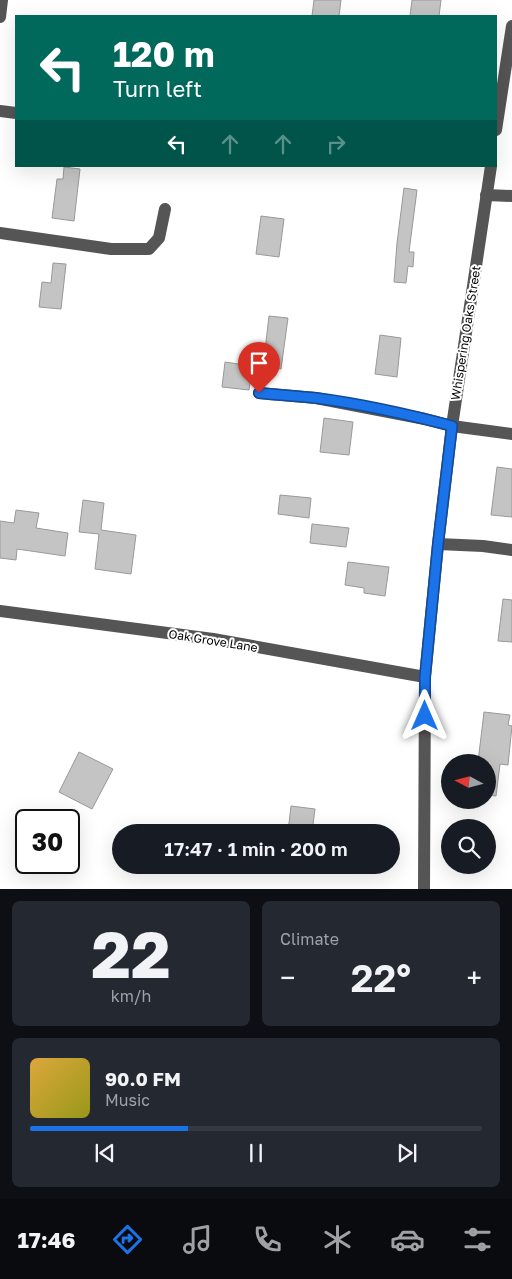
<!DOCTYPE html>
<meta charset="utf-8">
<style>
body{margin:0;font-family:"Golos Text",sans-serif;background:#242831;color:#f1f3f6;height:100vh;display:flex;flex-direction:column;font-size:19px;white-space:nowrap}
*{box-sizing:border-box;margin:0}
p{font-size:16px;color:#9ea1a6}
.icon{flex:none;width:28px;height:28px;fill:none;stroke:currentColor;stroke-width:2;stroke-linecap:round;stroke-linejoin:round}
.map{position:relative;height:889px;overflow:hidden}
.details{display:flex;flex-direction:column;gap:12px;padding:12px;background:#0d0f14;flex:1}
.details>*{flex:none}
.hud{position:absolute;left:15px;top:15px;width:482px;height:152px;border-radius:0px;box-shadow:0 5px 20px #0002;background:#00695c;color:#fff;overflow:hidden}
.needle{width:32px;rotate:277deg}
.fabs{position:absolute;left:441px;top:754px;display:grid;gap:10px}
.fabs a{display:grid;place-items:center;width:55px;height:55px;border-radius:50%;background:#171b24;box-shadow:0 5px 20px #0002;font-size:25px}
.speed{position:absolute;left:15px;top:809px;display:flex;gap:10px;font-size:25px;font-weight:700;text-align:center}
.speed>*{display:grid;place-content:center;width:65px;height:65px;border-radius:50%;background:#171b24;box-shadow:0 5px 20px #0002;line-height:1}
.speed .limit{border:2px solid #111;border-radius:8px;background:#fff;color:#111}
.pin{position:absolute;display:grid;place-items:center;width:42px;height:42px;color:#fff;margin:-51px -21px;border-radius:50% 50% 50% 0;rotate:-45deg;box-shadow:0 0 5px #0007}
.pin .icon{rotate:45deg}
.me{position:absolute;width:55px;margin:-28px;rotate:0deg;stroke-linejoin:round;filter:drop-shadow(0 0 4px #0008)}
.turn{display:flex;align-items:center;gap:18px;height:105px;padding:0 15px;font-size:22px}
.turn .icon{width:65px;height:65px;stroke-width:2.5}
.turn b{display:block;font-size:35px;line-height:42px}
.lanes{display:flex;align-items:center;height:48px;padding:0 15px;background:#0003;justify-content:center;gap:25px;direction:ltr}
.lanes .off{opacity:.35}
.big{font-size:38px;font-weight:600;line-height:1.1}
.details .tile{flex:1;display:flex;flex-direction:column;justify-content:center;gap:8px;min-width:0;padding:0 18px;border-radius:8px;background:#242831}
.details .dial{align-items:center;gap:0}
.dial b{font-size:65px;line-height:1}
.song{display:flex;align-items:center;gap:15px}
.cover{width:60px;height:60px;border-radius:8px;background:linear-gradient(135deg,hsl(40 70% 55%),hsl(60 70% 35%))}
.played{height:5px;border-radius:2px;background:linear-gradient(90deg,#1a73e8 35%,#363941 35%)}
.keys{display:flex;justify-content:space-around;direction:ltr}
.heat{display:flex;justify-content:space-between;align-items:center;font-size:28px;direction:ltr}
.details .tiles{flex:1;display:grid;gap:12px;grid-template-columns:1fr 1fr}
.tile:last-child{grid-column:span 2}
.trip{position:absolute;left:112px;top:824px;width:288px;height:50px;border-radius:25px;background:#171b24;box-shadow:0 5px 20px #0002;font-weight:600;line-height:50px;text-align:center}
.tab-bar{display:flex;height:80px;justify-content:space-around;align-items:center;background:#090b0e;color:#9ea1a6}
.tab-bar .icon{width:35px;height:35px}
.tab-bar .current{color:#1a73e8}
.tab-bar b{font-size:22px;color:#f1f3f6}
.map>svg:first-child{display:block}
.building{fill:#c4c4c4;stroke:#999}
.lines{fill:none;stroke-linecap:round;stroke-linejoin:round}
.minor{stroke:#555;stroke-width:12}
.route-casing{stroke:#114b97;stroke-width:12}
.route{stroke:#1a73e8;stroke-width:9}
.labels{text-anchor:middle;stroke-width:4;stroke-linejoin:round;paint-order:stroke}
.street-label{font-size:12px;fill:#000;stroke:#fff}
</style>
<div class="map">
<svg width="512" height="889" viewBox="0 0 512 889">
<rect width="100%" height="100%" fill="#fff"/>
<g class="building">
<path d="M 314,0 L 341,0 L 339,16 L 312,16 Z"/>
<path d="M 412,0 L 441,0 L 439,16 L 410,16 Z"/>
<path d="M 64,167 L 80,169 L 74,221 L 52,218 L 57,179 L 63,179 Z"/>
<path d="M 404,188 L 417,190 L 409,252 L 414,252 L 413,267 L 408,266 L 406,283 L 394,282 L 397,243 Z"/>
<path d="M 261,216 L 284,219 L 279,257 L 256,254 Z"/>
<path d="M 53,263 L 66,264 L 61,309 L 39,307 L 42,282 L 51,283 Z"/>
<path d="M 269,316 L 288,318 L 281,369 L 263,367 Z"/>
<path d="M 380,335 L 401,338 L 397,377 L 375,374 Z"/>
<path d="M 225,362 L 252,366 L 249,390 L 222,387 Z"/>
<path d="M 324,418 L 353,422 L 349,455 L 320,452 Z"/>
<path d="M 497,467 L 512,469 L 512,517 L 491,515 Z"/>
<path d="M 280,495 L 311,498 L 309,518 L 278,514 Z"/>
<path d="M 83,500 L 104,503 L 101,530 L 136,535 L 131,574 L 95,569 L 99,534 L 79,532 Z"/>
<path d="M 16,510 L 39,513 L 36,528 L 68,533 L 65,556 L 17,549 L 16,560 L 0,558 L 0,521 L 14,523 Z"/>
<path d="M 312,524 L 349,528 L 346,547 L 310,543 Z"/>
<path d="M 348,562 L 389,567 L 385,596 L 364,593 L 364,588 L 345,585 Z"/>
<path d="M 503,599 L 512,600 L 512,642 L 498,641 Z"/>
<path d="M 484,712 L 510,715 L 508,725 L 512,726 L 508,765 L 500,764 L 496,796 L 488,795 L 488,762 L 478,762 Z"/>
<path d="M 79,752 L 113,769 L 92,809 L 59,792 Z"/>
<path d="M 291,806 L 315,809 L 312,832 L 288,832 Z"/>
</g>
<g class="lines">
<g class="minor">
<path d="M 0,17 L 2,0"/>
<path d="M 0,111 L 16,113"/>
<path d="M 496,130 L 512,26"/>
<path d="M 486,195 L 512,196"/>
<path d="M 0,233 L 111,249 L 149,249 L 159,238 L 165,209"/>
<path d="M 259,393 L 316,398 L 425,419 L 452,426 L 512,434"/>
<path d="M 438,544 L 483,546 L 512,550"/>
<path d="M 0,611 L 213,639 L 425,677"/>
<path d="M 424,889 L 425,677 L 438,544 L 452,426 L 491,166"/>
</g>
</g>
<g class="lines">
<defs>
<path id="route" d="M 259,393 C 278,395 297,396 316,398 C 362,404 407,414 452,426 L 438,544 L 425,677 L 425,716"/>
</defs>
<use href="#route" class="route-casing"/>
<use href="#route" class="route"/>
</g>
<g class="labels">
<g class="street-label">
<text transform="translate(466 333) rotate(-81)" y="4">Whispering Oaks Street</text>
<text transform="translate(213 641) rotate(9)" y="4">Oak Grove Lane</text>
</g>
</g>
</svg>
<div class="fabs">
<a><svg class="needle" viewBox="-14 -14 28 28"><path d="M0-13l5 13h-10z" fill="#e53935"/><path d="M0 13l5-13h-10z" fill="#9ea1a6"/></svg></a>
<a><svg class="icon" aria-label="search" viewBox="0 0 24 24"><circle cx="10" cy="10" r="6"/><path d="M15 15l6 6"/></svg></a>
</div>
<div class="speed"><div class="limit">30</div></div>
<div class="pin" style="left:259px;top:393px;background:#d93025"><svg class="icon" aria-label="arrive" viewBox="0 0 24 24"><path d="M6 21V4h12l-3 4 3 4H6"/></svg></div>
<svg class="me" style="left:425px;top:716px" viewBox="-20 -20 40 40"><path d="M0-17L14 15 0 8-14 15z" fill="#1a73e8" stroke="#fff" stroke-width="4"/></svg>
<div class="trip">17:47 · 1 min · 200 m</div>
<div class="hud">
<div class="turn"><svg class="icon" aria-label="left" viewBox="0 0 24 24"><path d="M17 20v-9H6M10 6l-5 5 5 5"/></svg><div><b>120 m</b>Turn left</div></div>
<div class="lanes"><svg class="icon" aria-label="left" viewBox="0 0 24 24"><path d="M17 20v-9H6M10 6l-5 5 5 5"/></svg><svg class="icon off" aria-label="ahead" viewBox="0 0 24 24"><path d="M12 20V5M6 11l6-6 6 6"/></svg><svg class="icon off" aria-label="ahead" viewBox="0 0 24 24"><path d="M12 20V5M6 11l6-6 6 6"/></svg><svg class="icon off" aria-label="right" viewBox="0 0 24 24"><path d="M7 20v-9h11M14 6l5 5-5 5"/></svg></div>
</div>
</div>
<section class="details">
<div class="tiles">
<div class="tile dial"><b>22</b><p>km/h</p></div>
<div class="tile"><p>Climate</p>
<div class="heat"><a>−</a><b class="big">22°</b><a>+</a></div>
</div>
<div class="tile">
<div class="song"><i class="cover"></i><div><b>90.0 FM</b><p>Music</p></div></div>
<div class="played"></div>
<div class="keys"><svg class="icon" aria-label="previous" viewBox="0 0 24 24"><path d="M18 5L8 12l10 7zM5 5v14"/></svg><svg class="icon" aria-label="pause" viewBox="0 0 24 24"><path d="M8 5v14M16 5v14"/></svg><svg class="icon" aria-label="next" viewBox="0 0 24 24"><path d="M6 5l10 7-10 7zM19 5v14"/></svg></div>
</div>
</div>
</section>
<nav class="tab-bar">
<b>17:46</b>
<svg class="icon current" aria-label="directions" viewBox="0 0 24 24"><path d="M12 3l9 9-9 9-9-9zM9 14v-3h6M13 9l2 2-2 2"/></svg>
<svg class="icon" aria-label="music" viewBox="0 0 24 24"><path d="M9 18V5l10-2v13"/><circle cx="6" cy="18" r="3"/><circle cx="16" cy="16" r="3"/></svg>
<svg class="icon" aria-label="phone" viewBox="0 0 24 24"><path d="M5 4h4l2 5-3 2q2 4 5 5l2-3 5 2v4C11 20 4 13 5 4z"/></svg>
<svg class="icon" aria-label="climate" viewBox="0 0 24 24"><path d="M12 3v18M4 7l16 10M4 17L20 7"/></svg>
<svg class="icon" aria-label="car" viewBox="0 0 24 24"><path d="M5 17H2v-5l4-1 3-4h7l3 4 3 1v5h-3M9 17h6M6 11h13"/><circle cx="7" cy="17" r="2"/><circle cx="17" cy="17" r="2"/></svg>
<svg class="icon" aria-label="filters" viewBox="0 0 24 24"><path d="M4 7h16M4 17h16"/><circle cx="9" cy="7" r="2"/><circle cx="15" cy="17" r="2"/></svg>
</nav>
